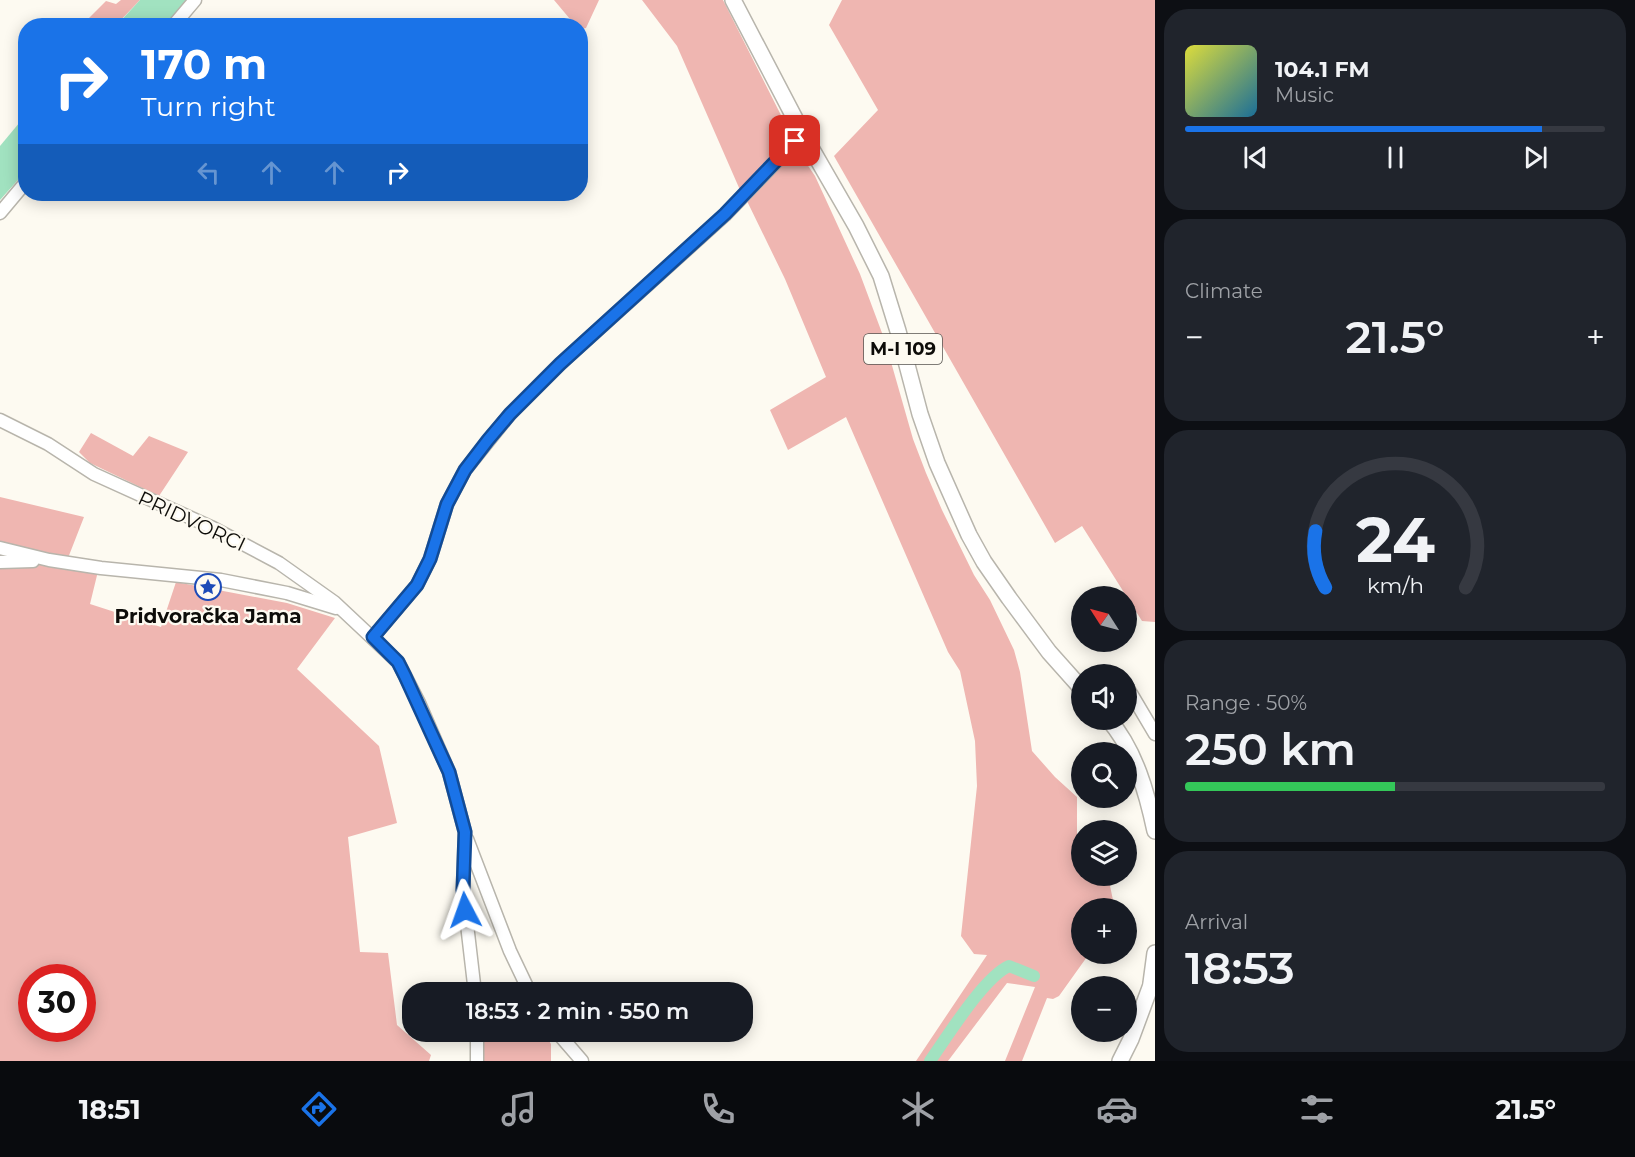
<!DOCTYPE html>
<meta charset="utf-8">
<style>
body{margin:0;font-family:Montserrat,sans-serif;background:#20242c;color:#f1f3f6;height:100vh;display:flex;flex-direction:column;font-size:22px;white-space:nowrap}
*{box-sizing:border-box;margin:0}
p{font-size:20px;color:#9ea1a6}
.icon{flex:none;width:33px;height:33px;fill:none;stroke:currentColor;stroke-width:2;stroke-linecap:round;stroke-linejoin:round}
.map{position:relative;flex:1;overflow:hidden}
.sheet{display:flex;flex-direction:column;gap:9px;padding:9px;background:#0d0f14;width:480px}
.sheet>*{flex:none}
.guide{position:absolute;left:18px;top:18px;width:570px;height:183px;border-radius:24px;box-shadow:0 3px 15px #0003;background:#1a73e8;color:#fff;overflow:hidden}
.needle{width:39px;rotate:306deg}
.tools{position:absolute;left:1071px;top:586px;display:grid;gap:12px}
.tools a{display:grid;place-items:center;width:66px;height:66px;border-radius:50%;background:#171b24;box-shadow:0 3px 15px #0003;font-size:30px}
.speed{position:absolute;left:18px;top:964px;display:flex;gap:12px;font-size:30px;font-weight:700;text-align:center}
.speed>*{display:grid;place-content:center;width:78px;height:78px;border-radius:50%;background:#171b24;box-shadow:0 3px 15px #0003;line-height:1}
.speed .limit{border:9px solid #d22;background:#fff;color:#111}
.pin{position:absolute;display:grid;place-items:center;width:51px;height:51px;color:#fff;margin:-26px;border-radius:12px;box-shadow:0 3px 9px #0006}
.me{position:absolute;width:66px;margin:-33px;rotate:356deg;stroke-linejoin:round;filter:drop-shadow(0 0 4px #0008)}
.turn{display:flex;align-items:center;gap:21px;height:126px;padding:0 24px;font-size:27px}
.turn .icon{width:78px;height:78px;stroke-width:2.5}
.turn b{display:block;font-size:42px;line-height:51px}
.lanes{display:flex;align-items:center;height:57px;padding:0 24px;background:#0003;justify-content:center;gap:30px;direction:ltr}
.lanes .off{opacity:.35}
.big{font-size:45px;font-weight:600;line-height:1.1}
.sheet .widget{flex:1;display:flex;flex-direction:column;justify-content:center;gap:9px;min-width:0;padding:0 21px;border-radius:24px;background:#20242c}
.sheet .dial{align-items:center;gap:0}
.dial svg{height:156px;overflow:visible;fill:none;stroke:#363941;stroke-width:7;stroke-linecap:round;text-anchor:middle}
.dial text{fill:#f1f3f6;stroke:none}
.song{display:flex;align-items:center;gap:18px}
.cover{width:72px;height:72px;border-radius:9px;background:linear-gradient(135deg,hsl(60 70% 55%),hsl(200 70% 35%))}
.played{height:6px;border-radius:3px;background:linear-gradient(90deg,#1a73e8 85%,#363941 85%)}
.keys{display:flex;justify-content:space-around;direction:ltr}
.heat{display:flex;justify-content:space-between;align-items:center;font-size:33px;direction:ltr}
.charge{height:9px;border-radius:4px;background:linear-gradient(90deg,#34c759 50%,#363941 0)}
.trip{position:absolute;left:402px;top:982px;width:351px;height:60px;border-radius:24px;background:#171b24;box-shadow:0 3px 15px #0003;font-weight:600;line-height:60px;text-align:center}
.tab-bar{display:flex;height:96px;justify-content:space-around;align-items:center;background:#090b0e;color:#9ea1a6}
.tab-bar .icon{width:42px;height:42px}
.tab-bar .on{color:#1a73e8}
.tab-bar b{font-size:27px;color:#f1f3f6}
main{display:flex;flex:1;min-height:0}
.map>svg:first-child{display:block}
.green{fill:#efb6b1;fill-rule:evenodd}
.water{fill:#a1e2c0}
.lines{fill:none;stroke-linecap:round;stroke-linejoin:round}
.canal{stroke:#a1e2c0;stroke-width:12}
.minor-casing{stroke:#b8b5ac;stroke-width:15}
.major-casing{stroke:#b8b5ac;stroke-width:18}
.minor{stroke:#fff;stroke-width:12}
.major{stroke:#fff;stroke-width:15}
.route-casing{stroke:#114b97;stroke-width:15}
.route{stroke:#1a73e8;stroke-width:10}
.labels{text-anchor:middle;stroke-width:4.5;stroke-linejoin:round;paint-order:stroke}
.shield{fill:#fdfaf1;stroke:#55534f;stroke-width:1.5}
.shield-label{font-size:18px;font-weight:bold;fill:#0d0c09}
.street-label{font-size:20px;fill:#0d0c09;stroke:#fdfaf1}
.poi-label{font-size:20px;font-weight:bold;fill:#0d0c09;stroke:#fdfaf1}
</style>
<main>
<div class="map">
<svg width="1155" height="1061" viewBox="0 0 1155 1061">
<rect width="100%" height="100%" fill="#fdfaf1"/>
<g class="green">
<path d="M 121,0 L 140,0 L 116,25 L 89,25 L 86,21 L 106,1 L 116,4 Z"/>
<path d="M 554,0 L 599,0 L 586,28 L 581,29 L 580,26 L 575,25 Z"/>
<path d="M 642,0 L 723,0 L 790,133 L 740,190 L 677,46 Z"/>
<path d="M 842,0 L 1155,0 L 1155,622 L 1142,621 L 1082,526 L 1055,543 L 834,156 L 878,110 L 829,25 Z"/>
<path d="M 800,154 L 815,176 L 860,274 L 885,341 L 913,439 L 926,473 L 942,510 L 974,575 L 990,600 L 1014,650 L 1020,672 L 1032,751 L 1055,777 L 1077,797 L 1077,848 L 1081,850 L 1082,876 L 1108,876 L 1114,905 L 1117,909 L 1082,909 L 1082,954 L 1089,954 L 1059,996 L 1053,999 L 1047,998 L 1022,1061 L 1005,1061 L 1035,987 L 1007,983 L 948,1061 L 916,1061 L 987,955 L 974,954 L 961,936 L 977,786 L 975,741 L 960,671 L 948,652 L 846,417 L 788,450 L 770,410 L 826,377 L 785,279 L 747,201 L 793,155 Z"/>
<path d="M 91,433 L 133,456 L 149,436 L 188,452 L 159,496 L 90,463 L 79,452 Z"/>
<path d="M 0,497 L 84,517 L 68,558 L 100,563 L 90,604 L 161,627 L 176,582 L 287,603 L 335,618 L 297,669 L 379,746 L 397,823 L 348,837 L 360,952 L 388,953 L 397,1025 L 431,1055 L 429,1061 L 0,1061 ZM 32,978 L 82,978 L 82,1029 L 32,1029 Z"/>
<path d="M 483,1032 L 544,1032 L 551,1044 L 551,1061 L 483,1061 Z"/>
</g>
<g class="water">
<path d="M 140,0 L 188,0 L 168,25 L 116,26 Z"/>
<path d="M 25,116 L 25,172 L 0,200 L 0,146 Z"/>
</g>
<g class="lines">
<path class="canal" d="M 930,1061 C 947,1037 984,977 1009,966 L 1034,976"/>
<defs>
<g id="minor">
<path d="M 173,26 L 195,0"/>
<path d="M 0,213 L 26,182"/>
<path d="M 0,420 L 48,444 L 94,474 L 211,527 L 279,563 L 334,602 L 398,662 L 419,703 L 449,772 L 465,832 L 463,890 L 475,993"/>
<path d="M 0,548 L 49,560 L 101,568 L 221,580 L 287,593 L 336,608"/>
<path d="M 0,562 L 33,561"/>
<path d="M 373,637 L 417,585 L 430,559 L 447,504 L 465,470 L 510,414 L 560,364 L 725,215 L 803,134"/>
<path d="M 1099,675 L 1116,675"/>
<path d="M 1126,685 L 1155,734"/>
<path d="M 467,839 L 510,951 L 530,993"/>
<path d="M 477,1032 L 477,1061"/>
<path d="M 557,1032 L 582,1061"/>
</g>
<g id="major">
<path d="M 733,0 L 803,134 L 856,226 L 881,276 L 898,331 L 920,414 L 937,463 L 969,535 L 984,562 L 1009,598 L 1049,652 L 1082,689"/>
<path d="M 1109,720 C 1135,750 1147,793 1155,831"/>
<path d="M 1151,983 L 1155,953"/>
<path d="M 1120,1061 L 1131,1039 L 1155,974"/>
</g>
</defs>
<use href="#minor" class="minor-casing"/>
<use href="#major" class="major-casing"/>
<use href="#minor" class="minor"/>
<use href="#major" class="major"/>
</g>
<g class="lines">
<defs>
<path id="route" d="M 465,910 L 463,890 L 465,832 L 449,772 L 405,676 L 398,662 L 373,637 L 417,585 L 430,559 L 447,504 L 465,470 L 488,440 L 510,414 L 560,364 L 725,214 L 795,141"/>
</defs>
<use href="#route" class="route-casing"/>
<use href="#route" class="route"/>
</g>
<defs>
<symbol id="sight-ring" viewBox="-11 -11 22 22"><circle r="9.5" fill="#fdfaf1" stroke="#1d4bb8" stroke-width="1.5"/><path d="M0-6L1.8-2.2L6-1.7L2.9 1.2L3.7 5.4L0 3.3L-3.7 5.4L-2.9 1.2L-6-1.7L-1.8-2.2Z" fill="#1d4bb8"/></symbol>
</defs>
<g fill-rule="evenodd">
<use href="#sight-ring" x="193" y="572" width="30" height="30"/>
</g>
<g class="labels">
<rect class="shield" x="864" y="334" width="78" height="30" rx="4.5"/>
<g class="shield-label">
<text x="903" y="355">M-I 109</text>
</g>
<g class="street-label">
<text transform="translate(192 521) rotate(25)" y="7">PRIDVORCI</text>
</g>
<g class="poi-label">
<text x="208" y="623">Pridvoračka Jama</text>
</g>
</g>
</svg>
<div class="tools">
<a><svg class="needle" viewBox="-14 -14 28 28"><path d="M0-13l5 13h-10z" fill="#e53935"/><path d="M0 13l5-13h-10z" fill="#9ea1a6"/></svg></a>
<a><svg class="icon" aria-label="sound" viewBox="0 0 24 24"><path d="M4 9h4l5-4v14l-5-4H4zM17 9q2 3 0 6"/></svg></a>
<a><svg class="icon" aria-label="search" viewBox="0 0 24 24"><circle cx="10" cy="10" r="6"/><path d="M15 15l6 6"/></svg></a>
<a><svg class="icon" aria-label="layers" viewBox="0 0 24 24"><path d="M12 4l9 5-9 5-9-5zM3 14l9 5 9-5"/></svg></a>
<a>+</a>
<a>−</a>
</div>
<div class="speed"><div class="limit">30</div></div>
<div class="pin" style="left:795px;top:141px;background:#d93025"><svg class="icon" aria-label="arrive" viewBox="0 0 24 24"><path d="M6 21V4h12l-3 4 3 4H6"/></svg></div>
<svg class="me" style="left:465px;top:910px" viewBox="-20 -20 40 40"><path d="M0-17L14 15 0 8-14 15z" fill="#1a73e8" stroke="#fff" stroke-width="4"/></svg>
<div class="trip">18:53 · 2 min · 550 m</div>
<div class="guide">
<div class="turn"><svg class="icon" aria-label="right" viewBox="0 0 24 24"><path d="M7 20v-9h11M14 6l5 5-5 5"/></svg><div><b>170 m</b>Turn right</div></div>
<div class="lanes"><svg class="icon off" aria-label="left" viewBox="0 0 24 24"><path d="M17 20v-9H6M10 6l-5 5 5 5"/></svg><svg class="icon off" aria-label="ahead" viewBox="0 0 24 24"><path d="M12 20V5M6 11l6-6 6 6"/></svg><svg class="icon off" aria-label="ahead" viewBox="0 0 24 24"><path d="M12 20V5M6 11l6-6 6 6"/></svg><svg class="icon" aria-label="right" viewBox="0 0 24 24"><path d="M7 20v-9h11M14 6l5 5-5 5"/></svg></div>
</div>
</div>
<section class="sheet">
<div class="widget">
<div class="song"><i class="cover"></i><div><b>104.1 FM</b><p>Music</p></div></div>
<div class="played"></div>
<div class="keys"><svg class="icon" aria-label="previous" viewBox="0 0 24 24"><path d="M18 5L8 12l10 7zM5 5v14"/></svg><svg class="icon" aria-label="pause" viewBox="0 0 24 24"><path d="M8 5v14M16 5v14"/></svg><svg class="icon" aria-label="next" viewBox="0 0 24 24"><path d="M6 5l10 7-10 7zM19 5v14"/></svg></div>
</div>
<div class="widget"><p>Climate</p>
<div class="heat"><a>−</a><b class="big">21.5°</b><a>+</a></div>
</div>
<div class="widget dial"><svg viewBox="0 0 100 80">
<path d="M14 69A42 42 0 1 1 86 69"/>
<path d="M14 69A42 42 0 0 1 9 40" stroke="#1a73e8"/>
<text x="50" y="56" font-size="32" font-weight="700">24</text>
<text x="50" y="72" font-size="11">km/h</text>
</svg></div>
<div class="widget"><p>Range · 50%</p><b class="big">250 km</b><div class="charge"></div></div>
<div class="widget"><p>Arrival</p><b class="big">18:53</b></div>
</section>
</main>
<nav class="tab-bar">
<b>18:51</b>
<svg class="icon on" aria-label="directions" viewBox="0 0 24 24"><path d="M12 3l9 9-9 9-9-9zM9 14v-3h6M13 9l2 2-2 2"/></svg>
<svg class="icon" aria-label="music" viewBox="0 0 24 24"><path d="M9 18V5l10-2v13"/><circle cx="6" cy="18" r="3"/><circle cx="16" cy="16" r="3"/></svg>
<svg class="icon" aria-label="phone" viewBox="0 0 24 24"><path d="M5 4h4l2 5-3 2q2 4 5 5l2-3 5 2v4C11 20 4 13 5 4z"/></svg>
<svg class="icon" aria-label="climate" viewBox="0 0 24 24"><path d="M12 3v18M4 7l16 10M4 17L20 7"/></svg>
<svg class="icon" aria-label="car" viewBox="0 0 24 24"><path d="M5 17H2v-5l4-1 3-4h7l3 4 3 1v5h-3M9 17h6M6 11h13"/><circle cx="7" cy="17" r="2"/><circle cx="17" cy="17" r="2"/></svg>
<svg class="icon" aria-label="filters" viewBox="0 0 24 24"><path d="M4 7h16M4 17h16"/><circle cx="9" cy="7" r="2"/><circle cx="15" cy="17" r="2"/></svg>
<b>21.5°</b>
</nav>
